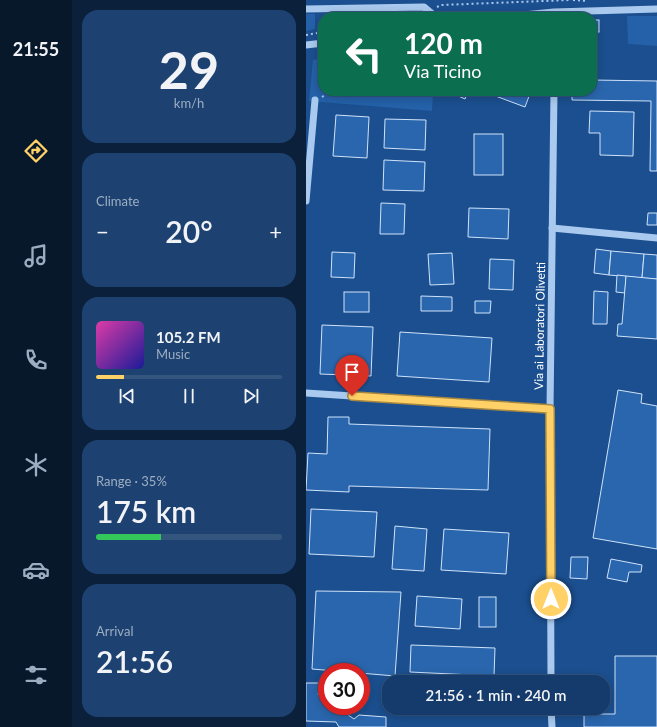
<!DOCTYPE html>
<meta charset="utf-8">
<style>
body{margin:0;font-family:Lato,sans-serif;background:#1d4271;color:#f1f3f6;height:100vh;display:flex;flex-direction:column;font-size:15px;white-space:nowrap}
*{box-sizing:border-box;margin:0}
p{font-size:13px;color:#9dadc1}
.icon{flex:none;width:22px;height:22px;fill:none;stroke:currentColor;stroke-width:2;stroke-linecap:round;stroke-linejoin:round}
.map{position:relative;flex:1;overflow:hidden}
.side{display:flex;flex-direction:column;gap:10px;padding:10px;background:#0b203b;width:234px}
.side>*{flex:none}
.hud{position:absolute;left:12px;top:12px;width:279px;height:84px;border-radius:16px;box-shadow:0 2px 10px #0003,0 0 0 1px #33557e;background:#0b6e4f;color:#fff;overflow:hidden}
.speed{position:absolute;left:12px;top:663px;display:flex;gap:8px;font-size:20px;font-weight:700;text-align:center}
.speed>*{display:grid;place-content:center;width:52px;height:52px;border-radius:50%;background:#143b6b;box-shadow:0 2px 10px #0003,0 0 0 1px #33557e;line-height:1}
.speed .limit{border:6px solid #d22;background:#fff;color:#111}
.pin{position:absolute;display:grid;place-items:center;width:34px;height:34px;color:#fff;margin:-41px -17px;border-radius:50% 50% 50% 0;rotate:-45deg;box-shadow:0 0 4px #0007}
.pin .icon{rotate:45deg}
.me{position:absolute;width:44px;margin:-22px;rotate:0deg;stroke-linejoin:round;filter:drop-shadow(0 0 3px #0008)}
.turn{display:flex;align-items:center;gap:14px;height:84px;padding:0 20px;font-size:18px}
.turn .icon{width:52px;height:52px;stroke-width:2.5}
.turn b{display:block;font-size:28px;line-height:34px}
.big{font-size:30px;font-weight:600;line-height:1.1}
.side .tile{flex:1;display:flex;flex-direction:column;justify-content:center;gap:6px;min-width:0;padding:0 14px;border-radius:16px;background:#1d4271}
.side .dial{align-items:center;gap:0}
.dial b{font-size:52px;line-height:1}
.song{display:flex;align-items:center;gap:12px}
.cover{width:48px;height:48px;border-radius:6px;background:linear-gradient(135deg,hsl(320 70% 55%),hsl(240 70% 35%))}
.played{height:4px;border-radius:2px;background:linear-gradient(90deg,#ffd166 15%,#33557e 15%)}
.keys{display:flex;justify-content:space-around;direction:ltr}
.heat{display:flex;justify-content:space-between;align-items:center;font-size:22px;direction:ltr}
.charge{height:6px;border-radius:3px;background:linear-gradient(90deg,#34c759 35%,#33557e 0)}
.trip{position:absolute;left:76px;top:675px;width:228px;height:40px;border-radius:16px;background:#143b6b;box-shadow:0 2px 10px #0003,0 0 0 1px #33557e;font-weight:600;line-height:40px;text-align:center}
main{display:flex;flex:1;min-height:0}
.dock{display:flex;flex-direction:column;width:72px;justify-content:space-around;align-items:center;background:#08182b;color:#9dadc1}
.dock .icon{width:28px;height:28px}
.dock .on{color:#ffd166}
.dock b{font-size:18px;color:#f1f3f6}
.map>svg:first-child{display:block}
.green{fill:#2461a8}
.building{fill:#2a66ad;stroke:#cfe3fa}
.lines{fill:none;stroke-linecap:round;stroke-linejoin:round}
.path{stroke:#a9c9ee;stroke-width:2;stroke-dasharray:2 3;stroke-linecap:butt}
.minor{stroke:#a9c9ee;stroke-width:7}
.route-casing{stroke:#a68842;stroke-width:10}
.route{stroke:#ffd166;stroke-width:7}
.labels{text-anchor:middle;stroke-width:4;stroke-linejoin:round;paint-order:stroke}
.street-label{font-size:12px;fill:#fff;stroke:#1b4f8f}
</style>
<main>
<nav class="dock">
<b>21:55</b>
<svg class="icon on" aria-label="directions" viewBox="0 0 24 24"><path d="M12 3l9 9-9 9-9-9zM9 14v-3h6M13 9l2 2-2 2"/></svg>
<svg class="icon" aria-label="music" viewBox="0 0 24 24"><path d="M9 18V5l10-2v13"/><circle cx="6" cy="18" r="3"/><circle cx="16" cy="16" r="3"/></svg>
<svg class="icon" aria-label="phone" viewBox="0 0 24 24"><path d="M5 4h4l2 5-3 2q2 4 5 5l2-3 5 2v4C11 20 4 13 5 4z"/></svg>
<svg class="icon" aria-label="climate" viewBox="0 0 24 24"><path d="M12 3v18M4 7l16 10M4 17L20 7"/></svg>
<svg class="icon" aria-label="car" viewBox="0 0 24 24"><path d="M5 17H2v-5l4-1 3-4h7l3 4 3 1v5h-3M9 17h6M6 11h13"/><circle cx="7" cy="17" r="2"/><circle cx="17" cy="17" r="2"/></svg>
<svg class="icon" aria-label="filters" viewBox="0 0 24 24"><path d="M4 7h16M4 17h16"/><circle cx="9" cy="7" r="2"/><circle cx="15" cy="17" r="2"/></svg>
</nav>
<section class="side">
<div class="tile dial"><b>29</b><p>km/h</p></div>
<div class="tile"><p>Climate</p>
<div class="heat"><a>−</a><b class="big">20°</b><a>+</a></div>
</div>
<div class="tile">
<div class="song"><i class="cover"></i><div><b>105.2 FM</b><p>Music</p></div></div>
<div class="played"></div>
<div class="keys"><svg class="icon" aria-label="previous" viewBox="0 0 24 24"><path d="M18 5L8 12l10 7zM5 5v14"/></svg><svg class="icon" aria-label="pause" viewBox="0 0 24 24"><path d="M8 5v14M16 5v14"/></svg><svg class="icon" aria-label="next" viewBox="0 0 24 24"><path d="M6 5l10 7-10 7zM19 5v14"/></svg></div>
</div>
<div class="tile"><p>Range · 35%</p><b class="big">175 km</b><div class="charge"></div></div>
<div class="tile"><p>Arrival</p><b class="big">21:56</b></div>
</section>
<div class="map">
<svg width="351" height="727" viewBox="0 0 351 727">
<rect width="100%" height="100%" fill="#1b4f8f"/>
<g class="green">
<path d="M 0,14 L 9,14 L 9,29 L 0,31 Z"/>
<path d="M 321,16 L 351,16 L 351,46 L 322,44 Z"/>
<path d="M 17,58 L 17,91 L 127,91 L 126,111 L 3,101 L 7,60 Z"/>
</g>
<g class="building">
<rect x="286" y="20" width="7" height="12"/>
<path d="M 286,48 L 291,48 L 290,65 L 286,64 Z"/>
<path d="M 286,80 L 351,81 L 351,171 L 344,171 L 345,101 L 266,100 L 266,91 L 286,91 Z"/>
<path d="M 141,91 L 162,91 L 159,99 Z"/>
<path d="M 176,91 L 225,91 L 219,107 Z"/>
<path d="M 284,111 L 328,112 L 327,156 L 294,155 L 294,133 L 283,133 Z"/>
<path d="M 30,115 L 63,117 L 61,158 L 27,156 Z"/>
<path d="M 79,119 L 120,120 L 119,150 L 78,148 Z"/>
<rect x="168" y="134" width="29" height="41"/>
<path d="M 78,160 L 119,162 L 118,191 L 77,190 Z"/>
<path d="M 75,203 L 99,204 L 98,234 L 74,234 Z"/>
<path d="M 163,208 L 203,209 L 202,239 L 162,237 Z"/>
<path d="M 342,213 L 351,213 L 351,225 L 341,225 Z"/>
<path d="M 290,249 L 305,251 L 303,275 L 288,273 Z"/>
<path d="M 305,251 L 338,254 L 336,278 L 303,275 Z"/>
<path d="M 26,252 L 49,253 L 48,278 L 25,277 Z"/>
<path d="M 146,253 L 148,284 L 124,285 L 122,254 Z"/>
<path d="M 338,254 L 351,255 L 351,279 L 336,278 Z"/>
<path d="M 184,259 L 208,260 L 207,290 L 183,289 Z"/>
<path d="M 311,275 L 320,276 L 319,293 L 310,292 Z"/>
<path d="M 320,276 L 351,279 L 351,339 L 311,336 L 312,324 L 316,324 Z"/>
<path d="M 288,291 L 302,292 L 301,324 L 287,324 Z"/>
<rect x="38" y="292" width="25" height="20"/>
<path d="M 115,296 L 146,297 L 146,311 L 115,311 Z"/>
<path d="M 169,301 L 185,301 L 184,313 L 169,313 Z"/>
<path d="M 16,325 L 67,327 L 65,376 L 14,374 Z"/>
<path d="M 94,332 L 186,338 L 183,382 L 91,376 Z"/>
<path d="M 312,390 L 336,394 L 335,403 L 351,406 L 351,549 L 287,538 Z"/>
<path d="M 22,417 L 43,417 L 43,424 L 184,429 L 182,490 L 43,486 L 43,492 L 0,490 L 2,453 L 21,454 Z"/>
<path d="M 5,509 L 71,512 L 68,557 L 3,554 Z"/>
<path d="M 89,526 L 121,529 L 118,571 L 86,569 Z"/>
<path d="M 138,529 L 203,533 L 200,574 L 135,570 Z"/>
<path d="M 265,557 L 282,557 L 281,579 L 264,578 Z"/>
<path d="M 305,559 L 336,565 L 335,572 L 323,572 L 321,582 L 301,578 Z"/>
<path d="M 10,591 L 95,592 L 89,676 L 6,669 Z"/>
<path d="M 111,596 L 156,599 L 154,629 L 109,626 Z"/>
<rect x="173" y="597" width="17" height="30"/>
<path d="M 105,645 L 189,648 L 188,676 L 104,672 Z"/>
<path d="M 309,656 L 351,656 L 351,727 L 278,727 L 278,714 L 309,714 Z"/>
<path d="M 0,683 L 13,683 L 12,695 L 21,696 L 21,706 L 46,706 L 38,712 L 48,719 L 53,715 L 80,717 L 80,727 L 33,727 L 30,722 L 0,721 Z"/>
<path d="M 109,708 L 161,708 L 161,712 L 109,710 Z"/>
<path d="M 192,708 L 210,708 L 209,714 L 191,713 Z"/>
</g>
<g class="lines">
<g class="path">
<path d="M 267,0 L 282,1"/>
<path d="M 131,7 L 135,5 L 264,0"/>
<path d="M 0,35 L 17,32"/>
<path d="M 16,97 L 26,91"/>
</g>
<g class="minor">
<path d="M 0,9 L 118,7 L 130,17"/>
<path d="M 198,17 L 248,12 L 351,9"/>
<path d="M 0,45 L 17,43"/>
<path d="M 0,201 L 9,100"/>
<path d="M 246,228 L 351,238"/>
<path d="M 0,393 L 244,409"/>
<path d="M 245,682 L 244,409 L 248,91"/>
<path d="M 245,708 L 246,727"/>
</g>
</g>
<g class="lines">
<defs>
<path id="route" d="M 46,396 L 244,409 L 245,599"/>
</defs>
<use href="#route" class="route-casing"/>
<use href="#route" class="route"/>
</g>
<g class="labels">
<g class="street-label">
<text transform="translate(234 326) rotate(-89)" y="4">Via ai Laboratori Olivetti</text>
</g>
</g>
</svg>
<div class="speed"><div class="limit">30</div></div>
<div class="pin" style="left:46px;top:396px;background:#d93025"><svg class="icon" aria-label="arrive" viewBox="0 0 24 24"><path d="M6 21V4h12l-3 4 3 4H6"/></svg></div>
<svg class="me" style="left:245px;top:599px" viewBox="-20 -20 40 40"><circle r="17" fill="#ffd166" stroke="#fff" stroke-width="3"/><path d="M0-11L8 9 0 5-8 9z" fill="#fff"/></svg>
<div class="trip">21:56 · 1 min · 240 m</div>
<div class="hud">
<div class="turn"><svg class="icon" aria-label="left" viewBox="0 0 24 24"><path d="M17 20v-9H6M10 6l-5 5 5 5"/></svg><div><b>120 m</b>Via Ticino</div></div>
</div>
</div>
</main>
